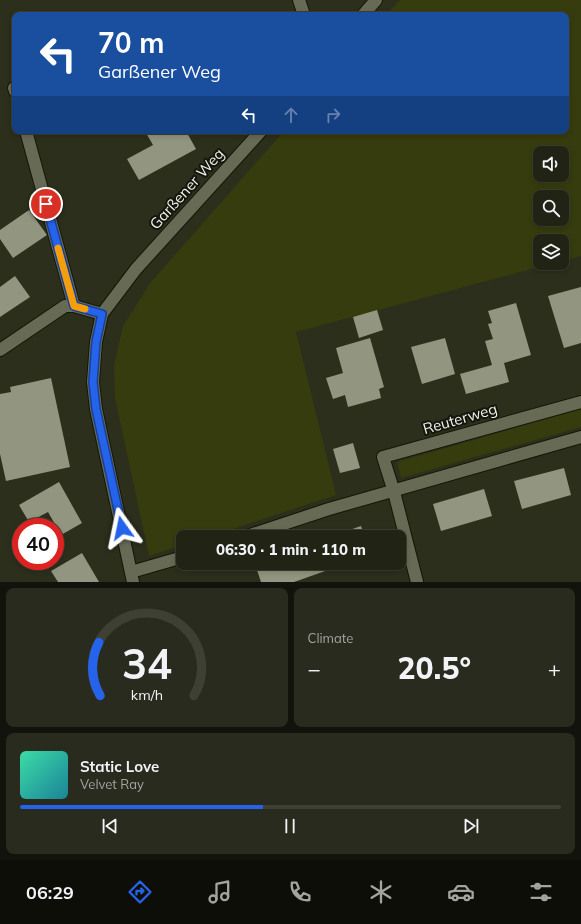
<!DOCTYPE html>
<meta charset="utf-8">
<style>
body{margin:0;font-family:Mulish,sans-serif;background:#292b1e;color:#f1f3f6;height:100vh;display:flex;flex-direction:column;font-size:15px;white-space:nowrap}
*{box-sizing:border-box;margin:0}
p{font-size:13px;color:#a2a4a0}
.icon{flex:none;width:22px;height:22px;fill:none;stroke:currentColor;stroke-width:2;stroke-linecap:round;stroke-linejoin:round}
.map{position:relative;height:582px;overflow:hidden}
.sheet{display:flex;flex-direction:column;gap:6px;padding:6px;background:#12130c;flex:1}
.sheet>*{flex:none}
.guide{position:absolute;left:12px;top:12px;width:557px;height:122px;border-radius:8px;box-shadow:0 2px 6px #0003,0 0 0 1px #3e4034;background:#1a4fa0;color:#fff;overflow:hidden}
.controls{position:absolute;left:533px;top:146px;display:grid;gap:8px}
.controls a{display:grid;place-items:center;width:36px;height:36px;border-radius:8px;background:#212315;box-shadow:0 2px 6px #0003,0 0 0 1px #3e4034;font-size:20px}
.speed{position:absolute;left:12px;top:518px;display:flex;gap:8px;font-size:20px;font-weight:700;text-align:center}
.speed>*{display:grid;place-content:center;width:52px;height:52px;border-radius:50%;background:#212315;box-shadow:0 2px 6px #0003,0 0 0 1px #3e4034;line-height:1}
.speed .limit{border:6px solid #d22;background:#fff;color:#111}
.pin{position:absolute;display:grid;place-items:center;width:34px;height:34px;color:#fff;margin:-17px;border:2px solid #fff;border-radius:50%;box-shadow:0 1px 4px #0007}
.me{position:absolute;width:44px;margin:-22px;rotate:348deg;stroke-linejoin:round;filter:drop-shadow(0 0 3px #0008)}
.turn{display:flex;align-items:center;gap:14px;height:84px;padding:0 20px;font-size:18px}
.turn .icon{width:52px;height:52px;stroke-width:2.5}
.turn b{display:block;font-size:28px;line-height:34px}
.lanes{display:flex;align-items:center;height:38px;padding:0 20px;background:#0003;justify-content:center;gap:20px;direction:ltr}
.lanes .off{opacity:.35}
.big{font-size:30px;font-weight:800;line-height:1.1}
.sheet .widget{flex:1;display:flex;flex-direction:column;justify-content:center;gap:6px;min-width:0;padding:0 14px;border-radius:8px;background:#292b1e}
.sheet .dial{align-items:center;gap:0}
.dial svg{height:104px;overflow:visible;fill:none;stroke:#3e4034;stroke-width:7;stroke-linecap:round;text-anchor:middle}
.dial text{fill:#f1f3f6;stroke:none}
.song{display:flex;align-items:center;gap:12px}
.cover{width:48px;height:48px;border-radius:6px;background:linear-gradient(135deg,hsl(160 70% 55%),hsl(190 70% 35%))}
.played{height:4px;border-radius:2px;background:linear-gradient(90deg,#2563eb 45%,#3e4034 45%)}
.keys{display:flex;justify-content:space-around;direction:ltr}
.heat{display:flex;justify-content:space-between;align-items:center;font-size:22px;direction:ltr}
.sheet .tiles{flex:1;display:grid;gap:6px;grid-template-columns:1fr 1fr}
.widget:last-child{grid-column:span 2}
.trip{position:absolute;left:176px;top:530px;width:230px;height:40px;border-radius:8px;background:#212315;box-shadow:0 2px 6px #0003,0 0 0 1px #3e4034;font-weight:800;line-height:40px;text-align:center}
.menu{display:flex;height:64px;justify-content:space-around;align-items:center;background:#0d0e08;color:#a2a4a0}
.menu .icon{width:28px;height:28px}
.menu .current{color:#2563eb}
.menu b{font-size:18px;color:#f1f3f6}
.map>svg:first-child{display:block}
.green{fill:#363c0d;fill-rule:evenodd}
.building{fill:#929680}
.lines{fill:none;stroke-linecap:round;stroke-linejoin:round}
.minor-casing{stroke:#141706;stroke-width:14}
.tertiary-casing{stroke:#141706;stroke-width:14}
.minor{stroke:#676b56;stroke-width:12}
.tertiary{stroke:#676b56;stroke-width:12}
.route-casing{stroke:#184099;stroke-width:10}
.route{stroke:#2563eb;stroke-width:7}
.slow{stroke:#f59e0b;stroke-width:7}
.labels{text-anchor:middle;stroke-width:4;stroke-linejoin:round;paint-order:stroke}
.street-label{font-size:15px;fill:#f0f2e6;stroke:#15160e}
</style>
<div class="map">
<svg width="581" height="582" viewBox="0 0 581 582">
<rect width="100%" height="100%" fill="#2c2f1c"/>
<g class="green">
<path d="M 400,0 L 581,0 L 581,256 L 562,261 L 562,241 L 540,241 L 540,263 L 554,263 L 296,332 L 336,495 L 208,537 L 183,537 L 183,545 L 149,556 L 115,398 L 114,365 L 123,326 L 151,282 L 284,131 L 566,131 L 566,15 L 386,15 ZM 540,153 L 562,153 L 562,175 L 540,175 ZM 540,197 L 562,197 L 562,219 L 540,219 Z"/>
<path d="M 581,409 L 581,427 L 401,478 L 397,462 Z"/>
</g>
<g class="building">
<path d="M 145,131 L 186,131 L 196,149 L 139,180 L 127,159 L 153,145 Z"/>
<path d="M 29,210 L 47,235 L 13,258 L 0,239 L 0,230 Z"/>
<path d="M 15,276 L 30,297 L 0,317 L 0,287 Z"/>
<path d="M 581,287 L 581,343 L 564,348 L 548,296 Z"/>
<path d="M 516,303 L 531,355 L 504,363 L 509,382 L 466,394 L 460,374 L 492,365 L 485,341 L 493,339 L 488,324 L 492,323 L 488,311 Z"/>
<path d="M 377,310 L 383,330 L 359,338 L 353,317 Z"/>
<path d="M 370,338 L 384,387 L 379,389 L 381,398 L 348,407 L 345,395 L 333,399 L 326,378 L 343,373 L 336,348 Z"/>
<path d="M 445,338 L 455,374 L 422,384 L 411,347 Z"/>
<path d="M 51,378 L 70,467 L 6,481 L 0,454 L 0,394 L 11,392 L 10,387 Z"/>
<path d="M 353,443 L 360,468 L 340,473 L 333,449 Z"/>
<path d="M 564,468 L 571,495 L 522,509 L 514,481 Z"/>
<path d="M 59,482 L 82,523 L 61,535 L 48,512 L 29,522 L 19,505 Z"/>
<path d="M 484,489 L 492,516 L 441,531 L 433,504 Z"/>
<path d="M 361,526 L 365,537 L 330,537 L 341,533 Z"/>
<path d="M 82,553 L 99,582 L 58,582 L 51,571 Z"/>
<path d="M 268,563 L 348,563 L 294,582 L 261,582 L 256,567 Z"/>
</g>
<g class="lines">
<defs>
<g id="minor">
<path d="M 299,0 L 304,15"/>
<path d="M 14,88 L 15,91"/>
<path d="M 26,131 L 74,306"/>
<path d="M 0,350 L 65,306 L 74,306 L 102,314"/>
<path d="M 244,537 L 329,509 L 581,437"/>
<path d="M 131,572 L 183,557"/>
<path d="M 417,582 L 394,492 L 383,457 L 581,402"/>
</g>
<g id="tertiary">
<path d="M 363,15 L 376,0"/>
<path d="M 133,582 L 96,409 L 93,382 L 96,342 L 102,314 L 136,269 L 261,131"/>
</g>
</defs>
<use href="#minor" class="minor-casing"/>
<use href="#tertiary" class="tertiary-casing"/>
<use href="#minor" class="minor"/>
<use href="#tertiary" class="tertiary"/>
</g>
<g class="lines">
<defs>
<path id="route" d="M 46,204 L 74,306 L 102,314 L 96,342 L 93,382 L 96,409 L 122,528"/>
</defs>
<use href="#route" class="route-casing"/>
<use href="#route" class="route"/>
<path class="slow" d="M 58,248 L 74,306 L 85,309"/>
</g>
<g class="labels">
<g class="street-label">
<text transform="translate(187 189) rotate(-48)" y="5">Garßener Weg</text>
<text transform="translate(460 419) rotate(-16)" y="5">Reuterweg</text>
</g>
</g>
</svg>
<div class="controls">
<a><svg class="icon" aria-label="sound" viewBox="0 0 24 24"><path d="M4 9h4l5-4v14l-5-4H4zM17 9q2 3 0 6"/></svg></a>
<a><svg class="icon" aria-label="search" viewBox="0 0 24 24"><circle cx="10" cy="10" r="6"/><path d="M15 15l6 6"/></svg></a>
<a><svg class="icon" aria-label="layers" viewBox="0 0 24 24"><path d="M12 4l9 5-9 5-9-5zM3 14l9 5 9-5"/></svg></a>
</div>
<div class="speed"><div class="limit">40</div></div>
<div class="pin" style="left:46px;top:204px;background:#d93025"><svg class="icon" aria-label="arrive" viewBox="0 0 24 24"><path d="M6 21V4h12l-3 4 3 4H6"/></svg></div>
<svg class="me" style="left:122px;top:528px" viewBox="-20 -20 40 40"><path d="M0-17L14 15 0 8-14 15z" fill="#2563eb" stroke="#fff" stroke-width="4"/></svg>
<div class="trip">06:30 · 1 min · 110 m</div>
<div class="guide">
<div class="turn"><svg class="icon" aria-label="left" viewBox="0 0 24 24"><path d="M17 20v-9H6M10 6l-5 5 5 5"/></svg><div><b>70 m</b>Garßener Weg</div></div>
<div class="lanes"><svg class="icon" aria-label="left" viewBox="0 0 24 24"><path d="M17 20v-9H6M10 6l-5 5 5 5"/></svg><svg class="icon off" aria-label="ahead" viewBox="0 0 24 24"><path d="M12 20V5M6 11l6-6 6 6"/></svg><svg class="icon off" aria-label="right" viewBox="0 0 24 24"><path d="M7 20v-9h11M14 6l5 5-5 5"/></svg></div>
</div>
</div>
<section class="sheet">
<div class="tiles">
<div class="widget dial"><svg viewBox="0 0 100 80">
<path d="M14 69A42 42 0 1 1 86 69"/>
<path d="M14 69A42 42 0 0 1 13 28" stroke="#2563eb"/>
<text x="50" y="56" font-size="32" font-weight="700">34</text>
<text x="50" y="72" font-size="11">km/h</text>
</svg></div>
<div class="widget"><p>Climate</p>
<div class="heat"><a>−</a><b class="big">20.5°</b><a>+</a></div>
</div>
<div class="widget">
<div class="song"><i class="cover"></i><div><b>Static Love</b><p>Velvet Ray</p></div></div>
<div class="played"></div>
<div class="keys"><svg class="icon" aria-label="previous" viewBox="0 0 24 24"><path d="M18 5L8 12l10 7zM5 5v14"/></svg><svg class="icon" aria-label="pause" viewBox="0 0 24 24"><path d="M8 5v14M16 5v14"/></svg><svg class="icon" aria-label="next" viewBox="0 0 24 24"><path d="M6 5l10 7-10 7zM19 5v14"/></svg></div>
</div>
</div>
</section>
<nav class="menu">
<b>06:29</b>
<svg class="icon current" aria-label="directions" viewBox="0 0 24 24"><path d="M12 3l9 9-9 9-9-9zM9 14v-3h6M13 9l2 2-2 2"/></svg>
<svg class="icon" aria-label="music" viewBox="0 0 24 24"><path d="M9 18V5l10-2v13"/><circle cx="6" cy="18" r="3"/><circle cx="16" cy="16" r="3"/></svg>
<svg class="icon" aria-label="phone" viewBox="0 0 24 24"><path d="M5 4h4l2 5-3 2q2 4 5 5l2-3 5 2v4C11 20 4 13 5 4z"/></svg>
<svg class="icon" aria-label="climate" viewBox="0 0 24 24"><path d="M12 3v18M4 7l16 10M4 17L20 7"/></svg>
<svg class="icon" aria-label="car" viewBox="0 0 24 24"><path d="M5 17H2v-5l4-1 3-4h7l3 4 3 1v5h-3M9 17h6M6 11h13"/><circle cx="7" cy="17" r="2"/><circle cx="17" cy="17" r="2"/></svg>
<svg class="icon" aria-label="filters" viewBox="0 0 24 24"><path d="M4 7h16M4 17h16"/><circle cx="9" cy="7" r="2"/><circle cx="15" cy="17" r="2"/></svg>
</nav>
